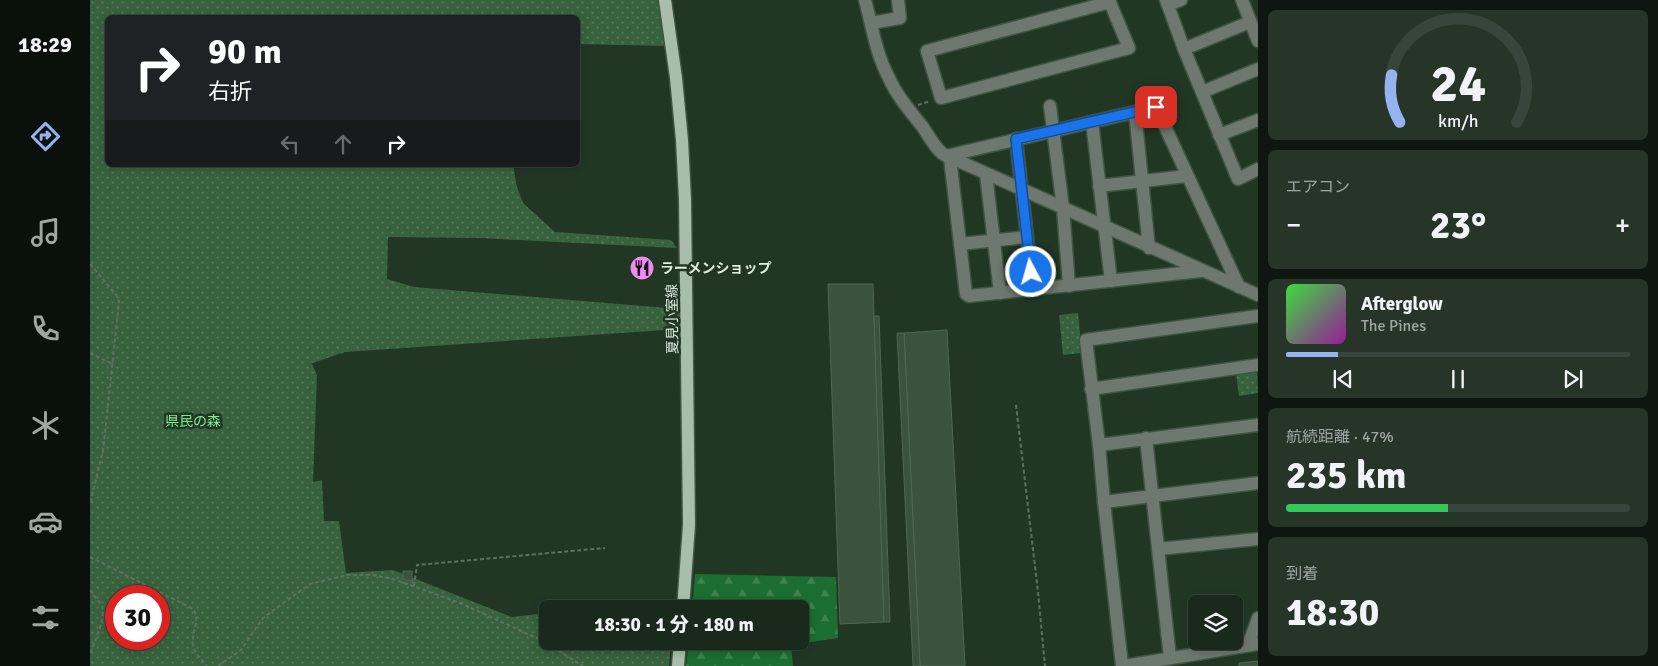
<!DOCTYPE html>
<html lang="ja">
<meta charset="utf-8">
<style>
body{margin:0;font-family:Signika,"Noto Sans JP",sans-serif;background:#263528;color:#f1f3f6;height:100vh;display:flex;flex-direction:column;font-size:19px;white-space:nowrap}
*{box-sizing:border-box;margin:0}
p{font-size:16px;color:#9fa6a3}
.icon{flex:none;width:28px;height:28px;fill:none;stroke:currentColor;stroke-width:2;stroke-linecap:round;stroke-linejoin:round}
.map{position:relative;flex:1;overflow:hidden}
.drawer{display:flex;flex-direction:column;gap:10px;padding:10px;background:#0e170f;width:400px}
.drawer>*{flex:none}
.hud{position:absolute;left:15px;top:15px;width:475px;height:152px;border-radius:8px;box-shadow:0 2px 8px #0003,0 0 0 1px #37453a;background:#202124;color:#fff;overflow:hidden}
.fabs{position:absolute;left:1098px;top:595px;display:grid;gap:10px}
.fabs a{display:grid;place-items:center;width:55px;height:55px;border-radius:8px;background:#19291b;box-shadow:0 2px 8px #0003,0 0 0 1px #37453a;font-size:25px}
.speed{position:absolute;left:15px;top:585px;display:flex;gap:10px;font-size:25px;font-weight:700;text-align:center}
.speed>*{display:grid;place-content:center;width:65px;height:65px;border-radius:50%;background:#19291b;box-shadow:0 2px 8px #0003,0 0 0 1px #37453a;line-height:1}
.speed .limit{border:8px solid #d22;background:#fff;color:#111}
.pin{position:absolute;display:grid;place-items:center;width:42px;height:42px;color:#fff;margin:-21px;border-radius:10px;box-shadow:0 2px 8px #0006}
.me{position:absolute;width:55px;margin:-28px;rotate:354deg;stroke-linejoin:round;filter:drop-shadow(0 0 4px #0008)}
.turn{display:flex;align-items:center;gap:18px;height:105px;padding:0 20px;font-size:22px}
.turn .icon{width:65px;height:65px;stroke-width:2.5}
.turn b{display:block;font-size:35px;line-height:42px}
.lanes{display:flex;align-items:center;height:48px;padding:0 20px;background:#0003;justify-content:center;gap:25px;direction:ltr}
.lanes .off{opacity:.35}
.big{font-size:38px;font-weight:800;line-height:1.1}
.drawer .card{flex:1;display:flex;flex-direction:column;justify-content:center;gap:8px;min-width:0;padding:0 18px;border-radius:8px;background:#263528}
.drawer .dial{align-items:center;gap:0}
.dial svg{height:130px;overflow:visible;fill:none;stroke:#37453a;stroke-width:7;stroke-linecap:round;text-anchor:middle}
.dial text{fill:#f1f3f6;stroke:none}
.song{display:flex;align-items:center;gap:15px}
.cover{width:60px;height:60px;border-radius:8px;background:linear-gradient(135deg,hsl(120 70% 55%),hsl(300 70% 35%))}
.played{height:5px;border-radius:2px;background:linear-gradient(90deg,#95b2f1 15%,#37453a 15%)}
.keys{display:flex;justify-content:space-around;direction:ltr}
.heat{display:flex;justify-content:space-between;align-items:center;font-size:28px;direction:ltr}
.charge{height:8px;border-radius:4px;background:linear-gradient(90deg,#34c759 47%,#37453a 0)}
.trip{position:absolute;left:449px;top:600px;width:270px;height:50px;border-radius:8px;background:#19291b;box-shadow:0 2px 8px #0003,0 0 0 1px #37453a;font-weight:800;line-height:50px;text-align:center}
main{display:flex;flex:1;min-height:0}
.tabs{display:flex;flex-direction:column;width:90px;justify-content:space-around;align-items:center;background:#0a100b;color:#9fa6a3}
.tabs .icon{width:35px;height:35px}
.tabs .on{color:#95b2f1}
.tabs b{font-size:22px;color:#f1f3f6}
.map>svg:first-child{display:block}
.grass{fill:url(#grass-dots);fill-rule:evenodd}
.forest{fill:url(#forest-firs)}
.building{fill:#3b523e;stroke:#506752}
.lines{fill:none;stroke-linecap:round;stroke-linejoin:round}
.minor-casing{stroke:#3f5442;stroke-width:15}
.major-casing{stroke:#3f5442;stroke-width:15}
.path{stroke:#5e7161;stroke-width:2;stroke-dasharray:4 2.5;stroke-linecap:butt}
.minor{stroke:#6d786e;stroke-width:12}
.major{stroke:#a8beaa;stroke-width:12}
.route-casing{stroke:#114b97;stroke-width:12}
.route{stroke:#1a73e8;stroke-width:9}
.labels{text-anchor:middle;stroke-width:5;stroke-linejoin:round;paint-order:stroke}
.poi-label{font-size:14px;font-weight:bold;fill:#deebdf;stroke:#213724;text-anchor:start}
.street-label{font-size:14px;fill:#deebdf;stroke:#213724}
.park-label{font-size:14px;fill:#82e992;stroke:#213724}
</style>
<main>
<nav class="tabs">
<b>18:29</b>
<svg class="icon on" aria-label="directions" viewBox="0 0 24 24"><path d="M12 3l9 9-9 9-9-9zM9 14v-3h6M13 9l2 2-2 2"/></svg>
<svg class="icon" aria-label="music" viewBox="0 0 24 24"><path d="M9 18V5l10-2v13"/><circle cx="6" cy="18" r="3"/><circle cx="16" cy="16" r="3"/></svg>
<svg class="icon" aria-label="phone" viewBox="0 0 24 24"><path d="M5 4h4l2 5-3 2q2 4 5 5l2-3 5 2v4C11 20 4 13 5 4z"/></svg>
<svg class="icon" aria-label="climate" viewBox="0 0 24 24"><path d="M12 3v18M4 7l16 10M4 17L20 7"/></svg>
<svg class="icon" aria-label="car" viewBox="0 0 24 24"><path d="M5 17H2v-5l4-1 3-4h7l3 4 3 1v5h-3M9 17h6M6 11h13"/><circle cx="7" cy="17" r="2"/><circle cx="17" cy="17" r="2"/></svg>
<svg class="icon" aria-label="filters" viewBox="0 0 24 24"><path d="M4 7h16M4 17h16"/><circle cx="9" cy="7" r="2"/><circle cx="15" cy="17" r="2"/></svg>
</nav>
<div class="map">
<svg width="1168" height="666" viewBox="0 0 1168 666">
<defs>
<pattern id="grass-dots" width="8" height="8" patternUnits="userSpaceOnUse" patternTransform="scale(1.25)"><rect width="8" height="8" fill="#37623d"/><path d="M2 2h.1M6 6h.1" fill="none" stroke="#547959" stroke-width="1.8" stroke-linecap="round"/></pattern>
<pattern id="forest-firs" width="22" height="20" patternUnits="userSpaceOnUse" patternTransform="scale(1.25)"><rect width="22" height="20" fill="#1b6e30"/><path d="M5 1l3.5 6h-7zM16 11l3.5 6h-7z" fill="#3c834e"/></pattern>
</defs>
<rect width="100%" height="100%" fill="#213724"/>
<g class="grass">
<path d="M 0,0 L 569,0 L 576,46 L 488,44 L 488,18 L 18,18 L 18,165 L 423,165 L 427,187 L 433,203 L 465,232 L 581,240 L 587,248 L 389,238 L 298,237 L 297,279 L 324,287 L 589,309 L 589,329 L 255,352 L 220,364 L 222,364 L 227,375 L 223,482 L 232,480 L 234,521 L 249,521 L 256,573 L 303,570 L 422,617 L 457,613 L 458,641 L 581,641 L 579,666 L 0,666 ZM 26,596 L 69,596 L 69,639 L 26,639 Z"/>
<path d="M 988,313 L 992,353 L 973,355 L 969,315 Z"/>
<path d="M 1167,371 L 1168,393 L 1149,396 L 1146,373 Z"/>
<path d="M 584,601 L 584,609 L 506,609 Z"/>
</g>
<path class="forest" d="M 605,574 L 746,577 L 748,638 L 701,645 L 703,666 L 596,666 L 599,641 L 710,641 L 710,609 L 602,609 Z"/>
<g class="building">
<path d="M 548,259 L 559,260 L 557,277 L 547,277 Z"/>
<path d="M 738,284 L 783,284 L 794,622 L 750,624 Z"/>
<path d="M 784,316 L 789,316 L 800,622 L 794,622 Z"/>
<path d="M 857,330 L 875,666 L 830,666 L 814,333 Z"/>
<path d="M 807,333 L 814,333 L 830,666 L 823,666 Z"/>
<path d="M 313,571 L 322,571 L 322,581 L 313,579 Z"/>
<path d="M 1168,661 L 1168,666 L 1149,666 L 1149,663 Z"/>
</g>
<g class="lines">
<defs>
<g id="minor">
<path d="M 775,0 C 782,26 786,54 799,78 C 807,96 820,111 832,126 C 839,136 844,147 853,154 L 1168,295"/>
<path d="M 1019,0 L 1039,48 L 851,98 L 837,51 L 1020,2"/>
<path d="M 1076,0 L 1094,49 L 1148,179 L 1168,169"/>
<path d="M 1152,0 L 1168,41"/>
<path d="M 1078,5 L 1091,0"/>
<path d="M 781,23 L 810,18 L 808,0"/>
<path d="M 1094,49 L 1160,22"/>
<path d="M 1112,92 L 1168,69"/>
<path d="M 960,106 L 973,208 L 979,286"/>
<path d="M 1045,112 L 1059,248"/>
<path d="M 1002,122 L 1021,281"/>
<path d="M 1129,135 L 1168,120"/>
<path d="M 926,139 L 943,290"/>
<path d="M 856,156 L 1066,107 L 1149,287"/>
<path d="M 860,158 L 876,294 L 879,296 L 1111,271"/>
<path d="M 896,174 L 910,293"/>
<path d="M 1009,186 L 1097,176"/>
<path d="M 870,244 L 937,237"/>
<path d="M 1168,316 L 996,340 L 1009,445 L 1168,425"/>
<path d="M 1001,389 L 1168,365"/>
<path d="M 1056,438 L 1080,658"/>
<path d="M 1009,445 L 1014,502 L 1032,666"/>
<path d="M 1014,502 L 1168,483"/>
<path d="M 1068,549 L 1168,539"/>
<path d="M 1160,645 L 1160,640 L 1168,618"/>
<path d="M 1034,666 L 1168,644"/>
</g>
<g id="major">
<path d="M 575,0 L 586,78 L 592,140 L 595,200 L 599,525 L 593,609"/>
<path d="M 588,666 L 590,641"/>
</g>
</defs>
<use href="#minor" class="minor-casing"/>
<use href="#major" class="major-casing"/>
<g class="path">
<path d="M 828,105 L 840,101"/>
<path d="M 0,264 L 27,296 L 29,302 L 13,451 L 0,504"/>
<path d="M 0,353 L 22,364"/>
<path d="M 926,405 L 948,592 L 955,666"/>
<path d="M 0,557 L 103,609 C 111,620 101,633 103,645 C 104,653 112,660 117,666"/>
<path d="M 324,586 L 327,565 L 515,548"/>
<path d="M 0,590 C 3,595 10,602 12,607 C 16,618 4,643 0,654"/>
<path d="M 128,666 L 151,650 L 173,618 L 185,609 L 220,584 L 258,575 L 283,575 L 303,579 L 370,603 L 451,640 L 493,666"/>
</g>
<use href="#minor" class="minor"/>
<use href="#major" class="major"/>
</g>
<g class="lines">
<defs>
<path id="route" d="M 941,272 L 926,139 L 1066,107"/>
</defs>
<use href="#route" class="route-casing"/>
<use href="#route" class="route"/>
</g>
<defs>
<symbol id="restaurant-disc" viewBox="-11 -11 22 22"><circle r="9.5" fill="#f38af2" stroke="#213724"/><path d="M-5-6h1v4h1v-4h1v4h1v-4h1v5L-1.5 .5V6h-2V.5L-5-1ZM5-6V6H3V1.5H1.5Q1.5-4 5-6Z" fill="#111"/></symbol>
</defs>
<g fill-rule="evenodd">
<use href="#restaurant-disc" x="538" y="254" width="28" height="28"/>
</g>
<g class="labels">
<g class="poi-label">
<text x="570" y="273">ラーメンショップ</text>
</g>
<g class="street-label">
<text transform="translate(582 319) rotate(-91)" y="5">夏見小室線</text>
</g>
<g class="park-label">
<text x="103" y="426">県民の森</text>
</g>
</g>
</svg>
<div class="fabs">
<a><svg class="icon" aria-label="layers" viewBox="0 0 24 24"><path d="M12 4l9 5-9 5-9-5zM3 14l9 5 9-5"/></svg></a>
</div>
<div class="speed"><div class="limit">30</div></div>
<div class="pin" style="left:1066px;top:107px;background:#d93025"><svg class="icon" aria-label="arrive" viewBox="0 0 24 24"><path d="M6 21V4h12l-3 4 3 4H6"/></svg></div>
<svg class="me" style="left:941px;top:272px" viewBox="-20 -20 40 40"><circle r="17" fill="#1a73e8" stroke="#fff" stroke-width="3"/><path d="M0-11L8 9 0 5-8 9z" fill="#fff"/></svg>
<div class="trip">18:30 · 1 分 · 180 m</div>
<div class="hud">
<div class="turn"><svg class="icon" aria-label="right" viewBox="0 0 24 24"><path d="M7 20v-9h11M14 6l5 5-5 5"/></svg><div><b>90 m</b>右折</div></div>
<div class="lanes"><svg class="icon off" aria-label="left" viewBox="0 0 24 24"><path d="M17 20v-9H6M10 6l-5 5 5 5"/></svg><svg class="icon off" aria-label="ahead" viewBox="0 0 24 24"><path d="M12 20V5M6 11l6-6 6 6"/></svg><svg class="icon" aria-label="right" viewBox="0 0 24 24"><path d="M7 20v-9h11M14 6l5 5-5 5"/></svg></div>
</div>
</div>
<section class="drawer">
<div class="card dial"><svg viewBox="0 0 100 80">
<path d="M14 69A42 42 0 1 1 86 69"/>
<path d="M14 69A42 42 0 0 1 9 40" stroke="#95b2f1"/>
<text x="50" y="56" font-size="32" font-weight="700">24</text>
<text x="50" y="72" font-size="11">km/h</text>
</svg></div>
<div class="card"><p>エアコン</p>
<div class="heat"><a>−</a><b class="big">23°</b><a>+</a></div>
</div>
<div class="card">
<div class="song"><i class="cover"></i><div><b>Afterglow</b><p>The Pines</p></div></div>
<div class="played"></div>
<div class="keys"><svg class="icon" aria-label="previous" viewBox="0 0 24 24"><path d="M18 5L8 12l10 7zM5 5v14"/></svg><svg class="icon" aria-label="pause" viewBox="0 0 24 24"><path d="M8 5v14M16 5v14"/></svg><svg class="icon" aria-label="next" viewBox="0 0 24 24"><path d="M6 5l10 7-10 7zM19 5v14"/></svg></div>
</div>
<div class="card"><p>航続距離 · 47%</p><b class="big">235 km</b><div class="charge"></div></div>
<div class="card"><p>到着</p><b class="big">18:30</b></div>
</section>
</main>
